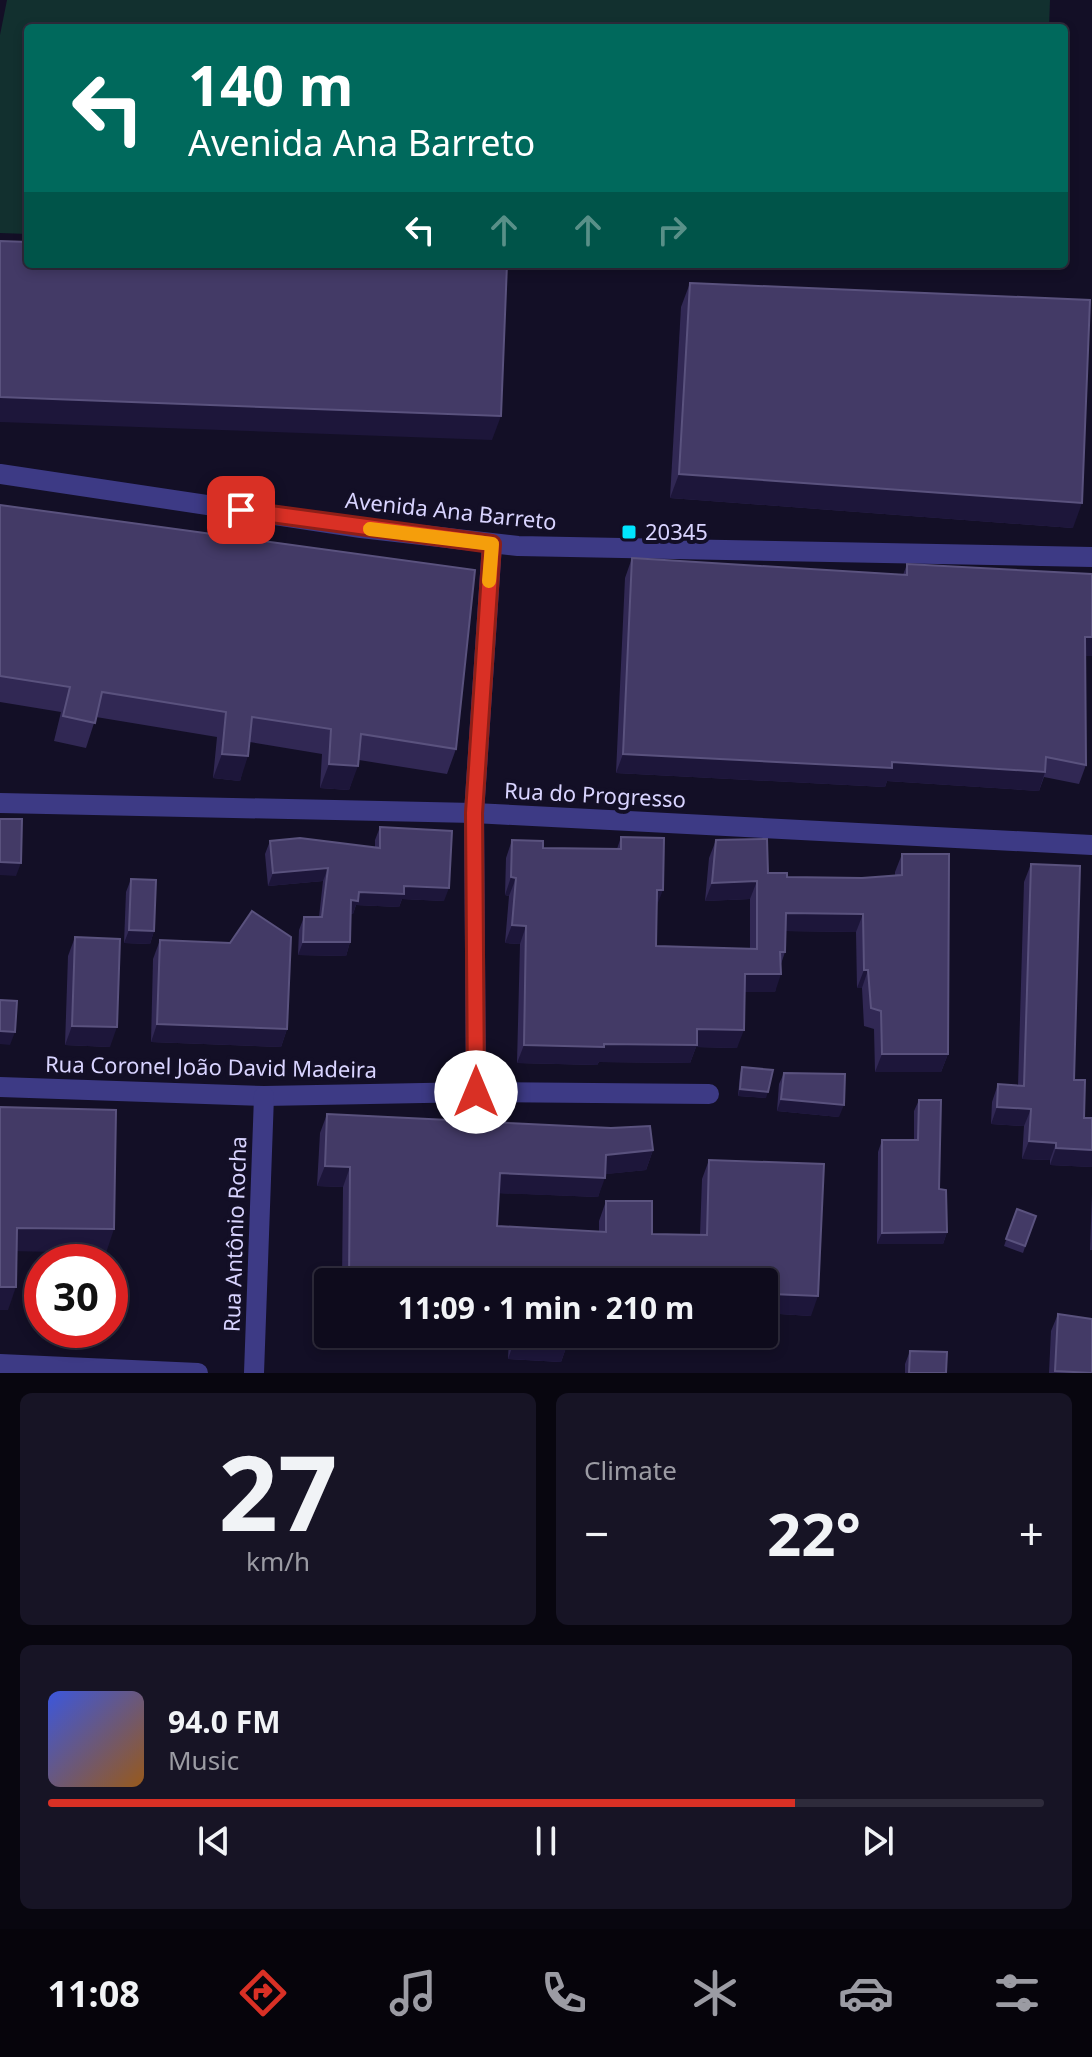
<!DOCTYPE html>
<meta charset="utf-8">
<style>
body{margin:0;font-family:"Noto Sans",sans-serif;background:#171425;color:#f1f3f6;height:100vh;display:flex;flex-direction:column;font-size:30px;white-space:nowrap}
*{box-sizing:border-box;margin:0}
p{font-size:26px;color:#9b9ba3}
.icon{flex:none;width:44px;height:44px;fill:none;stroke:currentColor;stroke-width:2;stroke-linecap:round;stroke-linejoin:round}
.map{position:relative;height:1373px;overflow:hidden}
.sheet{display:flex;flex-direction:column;gap:20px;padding:20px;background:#08060f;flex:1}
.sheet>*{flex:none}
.banner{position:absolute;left:24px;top:24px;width:1044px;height:244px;border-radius:8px;box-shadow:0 4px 12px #0003,0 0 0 2px #2e2b3b;background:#00695c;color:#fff;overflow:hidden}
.speed{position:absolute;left:24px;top:1244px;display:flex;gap:16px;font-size:40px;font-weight:700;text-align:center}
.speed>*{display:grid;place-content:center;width:104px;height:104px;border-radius:50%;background:#0e0b1c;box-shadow:0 4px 12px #0003,0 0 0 2px #2e2b3b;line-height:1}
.speed .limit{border:12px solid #d22;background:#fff;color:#111}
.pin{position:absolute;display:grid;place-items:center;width:68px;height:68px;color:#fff;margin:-34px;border-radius:16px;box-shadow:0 4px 12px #0006}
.me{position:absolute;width:88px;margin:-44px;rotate:0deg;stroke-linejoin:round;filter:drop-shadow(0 0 6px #0008)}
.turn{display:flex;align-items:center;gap:28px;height:168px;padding:0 32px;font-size:36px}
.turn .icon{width:104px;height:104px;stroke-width:2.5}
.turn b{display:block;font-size:56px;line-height:68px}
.lanes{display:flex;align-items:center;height:76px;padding:0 32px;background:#0003;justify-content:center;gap:40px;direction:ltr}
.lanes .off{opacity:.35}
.big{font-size:60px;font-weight:700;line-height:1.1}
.sheet .tile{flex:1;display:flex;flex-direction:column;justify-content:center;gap:12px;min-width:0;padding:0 28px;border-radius:12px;background:#171425}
.sheet .dial{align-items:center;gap:0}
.dial b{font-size:104px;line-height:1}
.song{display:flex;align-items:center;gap:24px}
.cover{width:96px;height:96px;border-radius:12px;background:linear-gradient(135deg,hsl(230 70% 55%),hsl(30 70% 35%))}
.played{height:8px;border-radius:4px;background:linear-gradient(90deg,#d93025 75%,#2e2b3b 75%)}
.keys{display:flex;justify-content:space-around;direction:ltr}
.heat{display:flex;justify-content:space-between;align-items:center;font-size:44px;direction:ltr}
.sheet .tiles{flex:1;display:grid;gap:20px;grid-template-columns:1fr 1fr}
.tile:last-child{grid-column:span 2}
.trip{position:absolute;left:314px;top:1268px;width:464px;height:80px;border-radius:8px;background:#0e0b1c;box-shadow:0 4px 12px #0003,0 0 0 2px #2e2b3b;font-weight:700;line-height:80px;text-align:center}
.tab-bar{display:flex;height:128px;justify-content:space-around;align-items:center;background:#06040b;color:#9b9ba3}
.tab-bar .icon{width:56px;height:56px}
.tab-bar .selected{color:#d93025}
.tab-bar b{font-size:36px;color:#f1f3f6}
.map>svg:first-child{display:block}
.green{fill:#12302f}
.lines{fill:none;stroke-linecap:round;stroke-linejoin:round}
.minor{stroke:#3d3a85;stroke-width:20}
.wall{fill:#312854}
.shaded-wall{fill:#1d163a}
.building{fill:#433a66;stroke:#5a527e;stroke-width:2}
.route-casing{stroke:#8d1f18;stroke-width:20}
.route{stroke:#d93025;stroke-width:14}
.slow{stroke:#f59e0b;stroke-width:14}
.poi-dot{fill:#00e5ff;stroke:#130f26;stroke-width:3}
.labels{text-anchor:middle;stroke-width:8;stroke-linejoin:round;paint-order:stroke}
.street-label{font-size:22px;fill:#d9d4ff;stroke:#130f26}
.poi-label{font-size:22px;fill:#d9d4ff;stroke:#130f26;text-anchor:start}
</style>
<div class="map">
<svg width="1092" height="1373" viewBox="0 0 1092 1373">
<rect width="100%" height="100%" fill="#130f26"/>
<path class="green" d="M 7,0 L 1050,0 L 1049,28 L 28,28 L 28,234 L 0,233 L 0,35 Z"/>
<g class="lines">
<g class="minor">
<path d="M 0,474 L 361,528 L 518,546 L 1092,557"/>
<path d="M 0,803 L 474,813 L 1092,845"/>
<path d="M 0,1087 L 264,1096 L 476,1092 L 709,1094"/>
<path d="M 476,1092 L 474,813 L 492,544"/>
<path d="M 0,1364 L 198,1373"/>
<path d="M 254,1373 L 264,1096"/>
</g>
</g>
<g class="wall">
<path d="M 690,283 L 1073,528 L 670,498 L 681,307 Z"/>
<path d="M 0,505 L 456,749 L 447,774 L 359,760 L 349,790 L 320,788 L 322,754 L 250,742 L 240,781 L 213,778 L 217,737 L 96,717 L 86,748 L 54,741 L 61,712 L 0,702 Z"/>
<path d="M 632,558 L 903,575 L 907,564 L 1092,656 L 1085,656 L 1086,765 L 1079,784 L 1044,777 L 1039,791 L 887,781 L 885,787 L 616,773 L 625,578 Z"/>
<path d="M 380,827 L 444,901 L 402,899 L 399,907 L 356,905 L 353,914 L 351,914 L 350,942 L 346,956 L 298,955 L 299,930 L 304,917 L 319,917 L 323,881 L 268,886 L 265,854 L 270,841 L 375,847 L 375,840 Z"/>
<path d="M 621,837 L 657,907 L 656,946 L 750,949 L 750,899 L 705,901 L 709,858 L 716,840 L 768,873 L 787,877 L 862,878 L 895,876 L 895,872 L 902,854 L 948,1054 L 941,1072 L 875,1072 L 874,1029 L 864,1026 L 862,988 L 857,988 L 856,932 L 786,931 L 785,952 L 781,964 L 775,992 L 744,992 L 737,1048 L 696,1047 L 690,1063 L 599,1062 L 597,1065 L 517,1063 L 520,944 L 505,943 L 509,896 L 505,895 L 506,858 L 512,840 L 543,848 L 617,849 Z"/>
<path d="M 1031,864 L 1074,1080 L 1084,1118 L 1092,1118 L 1092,1167 L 1050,1165 L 1050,1160 L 1022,1159 L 1024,1126 L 991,1124 L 992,1102 L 998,1084 L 1018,1086 L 1024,882 Z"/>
<path d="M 131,879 L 154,931 L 150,944 L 124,943 L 126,892 Z"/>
<path d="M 75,937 L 110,1047 L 65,1045 L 68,956 Z"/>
<path d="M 160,940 L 287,1029 L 281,1047 L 151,1042 L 153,959 Z"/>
<path d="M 742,1067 L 766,1098 L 738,1096 L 740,1074 Z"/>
<path d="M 784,1073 L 839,1117 L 777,1111 L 779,1084 Z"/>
<path d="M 919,1100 L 939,1189 L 947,1232 L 943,1244 L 877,1244 L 878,1152 L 882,1140 L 914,1140 L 914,1111 Z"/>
<path d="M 327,1114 L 653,1150 L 646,1170 L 605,1174 L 598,1197 L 499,1193 L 497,1226 L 599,1232 L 599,1221 L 606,1201 L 652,1234 L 700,1235 L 702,1179 L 709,1160 L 811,1316 L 764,1313 L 764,1282 L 342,1282 L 343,1187 L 317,1186 L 320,1133 Z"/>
<path d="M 1092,1194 L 1092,1250 L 1090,1250 Z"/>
<path d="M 1017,1209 L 1036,1216 L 1023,1253 L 1004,1246 Z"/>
<path d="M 1092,1313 L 1092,1373 L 1049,1373 L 1051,1331 L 1058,1314 L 1092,1319 Z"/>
<path d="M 470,1334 L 691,1334 L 685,1349 L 623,1350 L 567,1345 L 561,1362 L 508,1359 L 509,1337 Z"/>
<path d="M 910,1351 L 946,1373 L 905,1373 L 905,1364 Z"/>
</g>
<g class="shaded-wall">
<path d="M 0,397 L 501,416 L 492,440 L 0,422 Z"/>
<path d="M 679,474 L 1082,503 L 1073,528 L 670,498 Z"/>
<path d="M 1085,637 L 1092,637 L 1092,656 L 1078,656 Z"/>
<path d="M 222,754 L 248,756 L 240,781 L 213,778 Z"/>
<path d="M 623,754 L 892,762 L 1045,772 L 1039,791 L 887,781 L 885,787 L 616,773 Z"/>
<path d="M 329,764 L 358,766 L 349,790 L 320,788 Z"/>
<path d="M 0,862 L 21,863 L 16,876 L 0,875 Z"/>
<path d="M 328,868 L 323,881 L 268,886 L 273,873 Z"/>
<path d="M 511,877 L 516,878 L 509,896 L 505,895 Z"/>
<path d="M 757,881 L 750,899 L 705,901 L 712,883 Z"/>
<path d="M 404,886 L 449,888 L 444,901 L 402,899 L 399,907 L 356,905 L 353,914 L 346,913 L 351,900 L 359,892 Z"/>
<path d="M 657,890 L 663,890 L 656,908 Z"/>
<path d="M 786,913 L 863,914 L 856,932 L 780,931 Z"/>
<path d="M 512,925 L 526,926 L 520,944 L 505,943 Z"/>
<path d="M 129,930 L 154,931 L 150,944 L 124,943 Z"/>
<path d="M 303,942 L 350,942 L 346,956 L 298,955 Z"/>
<path d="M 864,970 L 868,970 L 862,988 L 857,988 Z"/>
<path d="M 745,974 L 781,974 L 775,992 L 738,992 Z"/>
<path d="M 157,1024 L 287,1029 L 281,1047 L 151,1042 Z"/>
<path d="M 72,1026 L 117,1027 L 110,1047 L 65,1045 Z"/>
<path d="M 697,1029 L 744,1030 L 737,1048 L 696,1047 L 690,1063 L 599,1062 L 597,1065 L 517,1063 L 524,1045 L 604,1044 Z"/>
<path d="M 0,1031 L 15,1032 L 10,1045 L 0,1044 Z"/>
<path d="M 882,1054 L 948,1054 L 941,1072 L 875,1072 Z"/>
<path d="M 740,1089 L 768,1092 L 766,1098 L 738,1096 Z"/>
<path d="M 781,1099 L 844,1105 L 839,1117 L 777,1111 Z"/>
<path d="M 997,1107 L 1031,1109 L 1024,1126 L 991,1124 Z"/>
<path d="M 1029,1141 L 1056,1143 L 1050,1160 L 1022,1159 Z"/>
<path d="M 1056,1148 L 1092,1150 L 1092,1167 L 1050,1165 Z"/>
<path d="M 653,1150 L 646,1170 L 598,1175 L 606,1155 Z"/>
<path d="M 325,1166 L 350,1167 L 343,1187 L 317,1186 Z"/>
<path d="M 500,1173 L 605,1178 L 598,1197 L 493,1193 Z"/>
<path d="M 17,1228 L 114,1229 L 106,1253 L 8,1251 Z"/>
<path d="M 947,1232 L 943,1244 L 877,1244 L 882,1233 Z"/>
<path d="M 0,1287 L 16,1287 L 8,1310 L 0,1310 Z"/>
<path d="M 764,1290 L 772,1290 L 765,1310 L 764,1310 Z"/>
<path d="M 772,1294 L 818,1296 L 811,1316 L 764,1313 Z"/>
<path d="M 470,1334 L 510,1334 L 509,1337 Z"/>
<path d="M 566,1334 L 691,1334 L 685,1349 L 623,1350 L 567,1345 L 561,1362 L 508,1359 L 515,1339 Z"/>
</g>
<g class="building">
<path d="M 0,241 L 28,242 L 28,264 L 507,264 L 501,416 L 0,397 Z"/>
<path d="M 690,283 L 1090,300 L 1082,503 L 679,474 Z"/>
<path d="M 0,505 L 475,570 L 456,749 L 361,734 L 358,766 L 329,764 L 331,729 L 252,717 L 248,756 L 222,754 L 226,712 L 102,692 L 95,723 L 63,716 L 70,687 L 0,676 Z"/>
<path d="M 632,558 L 907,575 L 907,564 L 1092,574 L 1092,637 L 1085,637 L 1086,765 L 1046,757 L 1045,772 L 892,762 L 892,768 L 623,754 Z"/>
<path d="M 0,819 L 22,819 L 21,863 L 0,862 Z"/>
<path d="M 380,827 L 452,831 L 449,888 L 404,886 L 404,894 L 359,892 L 358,901 L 351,900 L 350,942 L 303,942 L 304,917 L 322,917 L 328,868 L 273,873 L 270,841 L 300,838 L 380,848 Z"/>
<path d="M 621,837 L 664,838 L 663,890 L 657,890 L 656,946 L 757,949 L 757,881 L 712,883 L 716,840 L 767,839 L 768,873 L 787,873 L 787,877 L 862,878 L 902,875 L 902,854 L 949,854 L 948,1054 L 882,1054 L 881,1011 L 871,1008 L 868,970 L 864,970 L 863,914 L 786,913 L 785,952 L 780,952 L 781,974 L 745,974 L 744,1030 L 697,1029 L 697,1045 L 604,1044 L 604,1047 L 524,1045 L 526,926 L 512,925 L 516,878 L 511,877 L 512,840 L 543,841 L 543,848 L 621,849 Z"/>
<path d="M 1031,864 L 1080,866 L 1074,1080 L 1085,1080 L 1084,1118 L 1092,1118 L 1092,1150 L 1056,1148 L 1056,1143 L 1029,1141 L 1031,1109 L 997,1107 L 998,1084 L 1024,1086 Z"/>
<path d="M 131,879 L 156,880 L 154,931 L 129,930 Z"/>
<path d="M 252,911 L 291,937 L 287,1029 L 157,1024 L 160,940 L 230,943 Z"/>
<path d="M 75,937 L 120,939 L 117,1027 L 72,1026 Z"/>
<path d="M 0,1000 L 17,1001 L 15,1032 L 0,1031 Z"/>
<path d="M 742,1067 L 773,1070 L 768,1092 L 740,1089 Z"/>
<path d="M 784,1073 L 845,1074 L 844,1105 L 781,1099 Z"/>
<path d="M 919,1100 L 941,1100 L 939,1189 L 946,1190 L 947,1232 L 882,1233 L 882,1140 L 918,1140 Z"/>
<path d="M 0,1107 L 116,1110 L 114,1229 L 17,1228 L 16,1287 L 0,1287 Z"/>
<path d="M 327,1114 L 611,1128 L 650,1126 L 653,1150 L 606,1155 L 605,1178 L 500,1173 L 497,1226 L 606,1232 L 606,1201 L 652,1201 L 652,1234 L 707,1235 L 709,1160 L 824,1164 L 818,1296 L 772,1294 L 772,1290 L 764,1290 L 764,1282 L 349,1282 L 350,1167 L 325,1166 Z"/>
<path d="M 1017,1209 L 1036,1216 L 1025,1246 L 1006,1239 Z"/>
<path d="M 1058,1314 L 1092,1319 L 1092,1373 L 1055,1371 Z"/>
<path d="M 516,1334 L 568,1334 L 568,1342 L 515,1339 Z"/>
<path d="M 910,1351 L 947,1352 L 946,1373 L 909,1373 Z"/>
</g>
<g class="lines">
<defs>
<path id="route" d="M 241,510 L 492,544 L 474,813 L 476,1092"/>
</defs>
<use href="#route" class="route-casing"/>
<use href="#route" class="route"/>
<path class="slow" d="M 370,529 L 492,544 L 489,581"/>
</g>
<rect class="poi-dot" x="621" y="524" width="16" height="16" rx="4"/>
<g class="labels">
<g class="street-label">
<text transform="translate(451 511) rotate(6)" y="8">Avenida Ana Barreto</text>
<text transform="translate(595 795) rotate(3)" y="8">Rua do Progresso</text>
<text transform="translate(211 1067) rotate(1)" y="8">Rua Coronel João David Madeira</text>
<text transform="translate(235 1234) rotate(-88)" y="8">Rua Antônio Rocha</text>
</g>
<g class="poi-label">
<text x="645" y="540">20345</text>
</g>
</g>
</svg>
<div class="speed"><div class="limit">30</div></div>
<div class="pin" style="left:241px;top:510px;background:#d93025"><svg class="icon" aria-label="arrive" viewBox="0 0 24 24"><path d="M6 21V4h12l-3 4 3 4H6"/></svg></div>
<svg class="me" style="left:476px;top:1092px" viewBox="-20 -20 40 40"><circle r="19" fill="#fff"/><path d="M0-13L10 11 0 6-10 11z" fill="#d93025"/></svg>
<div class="trip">11:09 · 1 min · 210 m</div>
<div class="banner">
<div class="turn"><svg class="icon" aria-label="left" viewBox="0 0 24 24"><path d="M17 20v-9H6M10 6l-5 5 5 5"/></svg><div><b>140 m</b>Avenida Ana Barreto</div></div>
<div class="lanes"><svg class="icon" aria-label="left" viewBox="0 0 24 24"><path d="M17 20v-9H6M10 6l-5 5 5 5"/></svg><svg class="icon off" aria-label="ahead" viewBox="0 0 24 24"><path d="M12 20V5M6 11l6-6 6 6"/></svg><svg class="icon off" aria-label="ahead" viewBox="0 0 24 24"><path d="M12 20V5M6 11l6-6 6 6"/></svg><svg class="icon off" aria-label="right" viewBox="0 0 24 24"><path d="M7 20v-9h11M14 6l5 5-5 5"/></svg></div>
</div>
</div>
<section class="sheet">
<div class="tiles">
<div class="tile dial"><b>27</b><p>km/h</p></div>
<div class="tile"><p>Climate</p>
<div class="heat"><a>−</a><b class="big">22°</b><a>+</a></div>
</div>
<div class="tile">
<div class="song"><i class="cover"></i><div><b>94.0 FM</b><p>Music</p></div></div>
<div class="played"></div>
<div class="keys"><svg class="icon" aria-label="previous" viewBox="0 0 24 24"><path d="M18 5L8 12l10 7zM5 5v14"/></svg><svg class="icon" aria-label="pause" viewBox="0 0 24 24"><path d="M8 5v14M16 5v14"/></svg><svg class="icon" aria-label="next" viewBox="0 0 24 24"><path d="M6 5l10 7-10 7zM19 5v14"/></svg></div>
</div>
</div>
</section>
<nav class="tab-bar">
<b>11:08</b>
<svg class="icon selected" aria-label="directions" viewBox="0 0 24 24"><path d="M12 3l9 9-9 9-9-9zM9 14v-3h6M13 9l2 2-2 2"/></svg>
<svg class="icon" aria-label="music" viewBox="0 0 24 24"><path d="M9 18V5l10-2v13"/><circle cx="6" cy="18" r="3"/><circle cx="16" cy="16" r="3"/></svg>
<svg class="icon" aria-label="phone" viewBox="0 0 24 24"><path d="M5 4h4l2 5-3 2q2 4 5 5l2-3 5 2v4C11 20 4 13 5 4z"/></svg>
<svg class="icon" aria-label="climate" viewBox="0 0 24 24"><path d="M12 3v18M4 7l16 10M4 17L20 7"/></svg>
<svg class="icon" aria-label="car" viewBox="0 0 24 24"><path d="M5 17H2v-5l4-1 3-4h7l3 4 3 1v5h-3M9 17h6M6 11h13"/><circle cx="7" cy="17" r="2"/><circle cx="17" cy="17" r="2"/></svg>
<svg class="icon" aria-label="filters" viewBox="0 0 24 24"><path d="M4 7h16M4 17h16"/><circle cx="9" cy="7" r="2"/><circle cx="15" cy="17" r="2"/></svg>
</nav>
